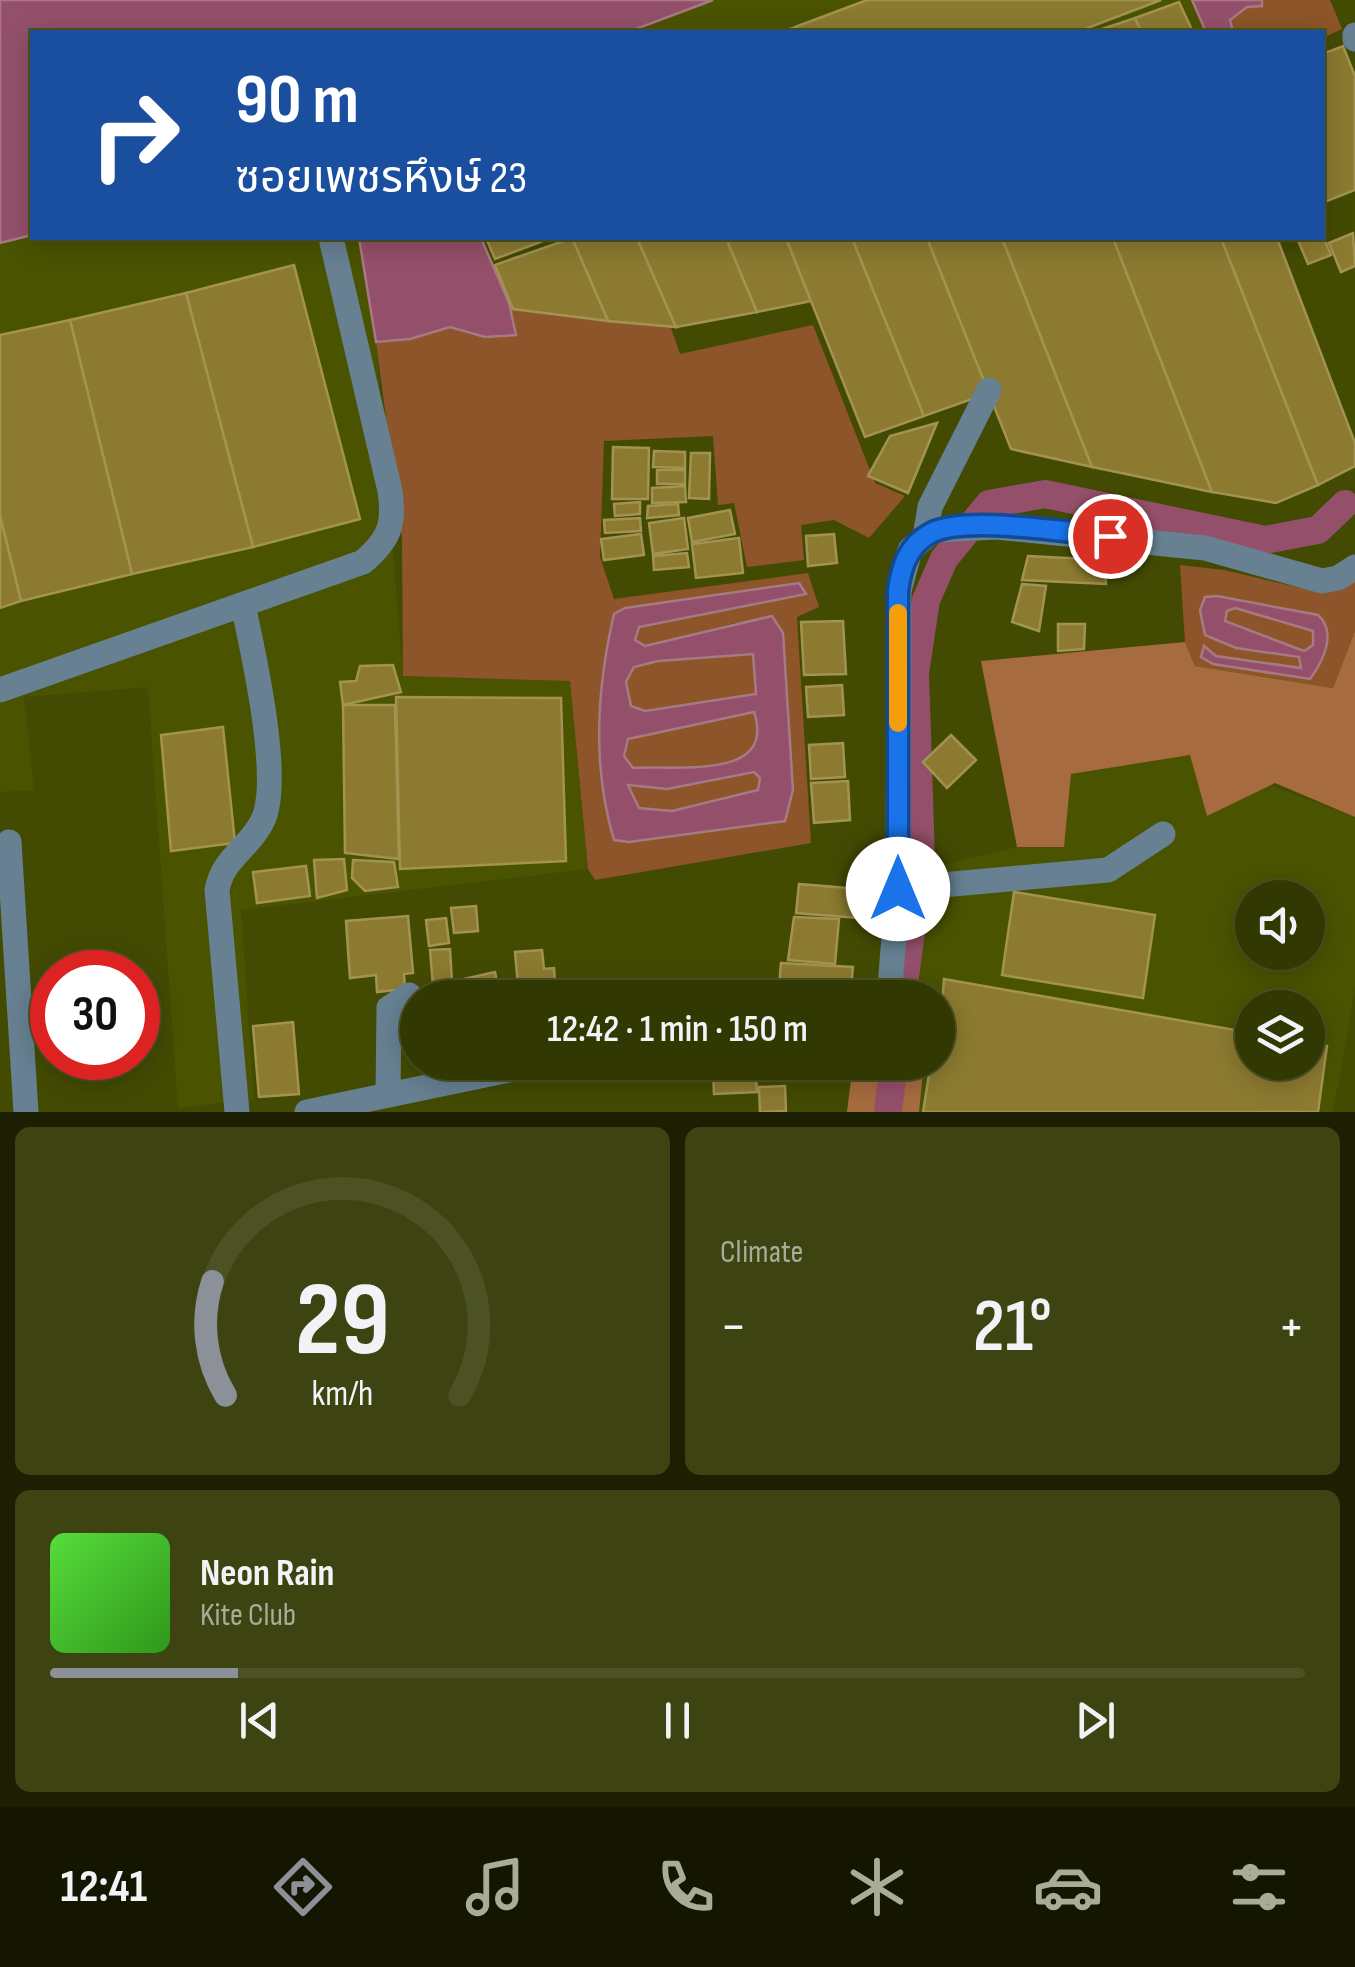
<!DOCTYPE html>
<meta charset="utf-8">
<style>
body{margin:0;font-family:"Sofia Sans Condensed","Noto Sans Thai",sans-serif;background:#3d4311;color:#f1f3f6;height:100vh;display:flex;flex-direction:column;font-size:38px;white-space:nowrap}
*{box-sizing:border-box;margin:0}
p{font-size:32px;color:#a8ac99}
.icon{flex:none;width:55px;height:55px;fill:none;stroke:currentColor;stroke-width:2;stroke-linecap:round;stroke-linejoin:round}
.map{position:relative;height:1112px;overflow:hidden}
.panel{display:flex;flex-direction:column;gap:15px;padding:15px;background:#1c1f01;flex:1}
.panel>*{flex:none}
.hud{position:absolute;left:30px;top:30px;width:1295px;height:210px;border-radius:0px;box-shadow:0 5px 25px #0003,0 0 0 2px #4d5224;background:#1a4fa0;color:#fff;overflow:hidden}
.fabs{position:absolute;left:1235px;top:880px;display:grid;gap:20px}
.fabs a{display:grid;place-items:center;width:90px;height:90px;border-radius:50%;background:#323802;box-shadow:0 5px 25px #0003,0 0 0 2px #4d5224;font-size:50px}
.speed{position:absolute;left:30px;top:950px;display:flex;gap:20px;font-size:50px;font-weight:700;text-align:center}
.speed>*{display:grid;place-content:center;width:130px;height:130px;border-radius:50%;background:#323802;box-shadow:0 5px 25px #0003,0 0 0 2px #4d5224;line-height:1}
.speed .limit{border:15px solid #d22;background:#fff;color:#111}
.pin{position:absolute;display:grid;place-items:center;width:85px;height:85px;color:#fff;margin:-42px;border:5px solid #fff;border-radius:50%;box-shadow:0 2px 10px #0007}
.me{position:absolute;width:110px;margin:-55px;rotate:0deg;stroke-linejoin:round;filter:drop-shadow(0 0 8px #0008)}
.turn{display:flex;align-items:center;gap:35px;height:210px;padding:0 40px;font-size:45px}
.turn .icon{width:130px;height:130px;stroke-width:2.5}
.turn b{display:block;font-size:70px;line-height:85px}
.big{font-size:75px;font-weight:600;line-height:1.1}
.panel .tile{flex:1;display:flex;flex-direction:column;justify-content:center;gap:15px;min-width:0;padding:0 35px;border-radius:15px;background:#3d4311}
.panel .dial{align-items:center;gap:0}
.dial svg{height:260px;overflow:visible;fill:none;stroke:#4d5224;stroke-width:7;stroke-linecap:round;text-anchor:middle}
.dial text{fill:#f1f3f6;stroke:none}
.song{display:flex;align-items:center;gap:30px}
.cover{width:120px;height:120px;border-radius:15px;background:linear-gradient(135deg,hsl(110 70% 55%),hsl(110 70% 35%))}
.played{height:10px;border-radius:5px;background:linear-gradient(90deg,#8c9099 15%,#4d5224 15%)}
.keys{display:flex;justify-content:space-around;direction:ltr}
.heat{display:flex;justify-content:space-between;align-items:center;font-size:55px;direction:ltr}
.panel .tiles{flex:1;display:grid;gap:15px;grid-template-columns:1fr 1fr}
.tile:last-child{grid-column:span 2}
.trip{position:absolute;left:400px;top:980px;width:555px;height:100px;border-radius:50px;background:#323802;box-shadow:0 5px 25px #0003,0 0 0 2px #4d5224;font-weight:600;line-height:100px;text-align:center}
.dock{display:flex;height:160px;justify-content:space-around;align-items:center;background:#141601;color:#a8ac99}
.dock .icon{width:70px;height:70px}
.dock .current{color:#8c9099}
.dock b{font-size:45px;color:#f1f3f6}
.map>svg:first-child{display:block}
.built{fill:#4a5300;fill-rule:evenodd}
.green{fill:#8d5529;fill-rule:evenodd}
.forest{fill:#a66c3f}
.water{fill:#94506a;stroke:#a77982;stroke-width:2.5;fill-rule:evenodd}
.lines{fill:none;stroke-linecap:round;stroke-linejoin:round}
.canal{stroke:#94506a;stroke-width:28}
.building{fill:#8b7a30;stroke:#a39351;stroke-width:2.5}
.minor{stroke:#678192;stroke-width:25}
.route-casing{stroke:#114b97;stroke-width:25}
.route{stroke:#1a73e8;stroke-width:18}
.slow{stroke:#f59e0b;stroke-width:18}
</style>
<div class="map">
<svg width="1355" height="1112" viewBox="0 0 1355 1112">
<rect width="100%" height="100%" fill="#434b03"/>
<g class="built">
<path d="M 713,0 L 1192,0 L 1206,32 L 628,32 Z"/>
<path d="M 32,235 L 359,238 L 376,342 L 403,676 L 570,681 L 588,869 L 241,910 L 254,1099 L 178,1108 L 148,687 L 24,697 L 34,790 L 0,792 L 0,243 Z"/>
<path d="M 1190,755 L 1355,817 L 1355,989 L 1333,1112 L 919,1112 L 924,1063 L 938,1062 L 938,998 L 931,997 L 931,989 L 915,985 L 928,868 L 1017,847 L 1063,847 L 1071,774 ZM 1252,898 L 1308,898 L 1308,952 L 1252,952 ZM 1252,1008 L 1308,1008 L 1308,1062 L 1252,1062 Z"/>
</g>
<g class="green">
<path d="M 1262,0 L 1330,0 L 1342,29 L 1323,38 L 1322,32 L 1233,32 L 1230,20 L 1246,7 L 1262,6 Z"/>
<path d="M 509,303 L 670,325 L 680,354 L 813,325 L 875,483 L 905,496 L 869,538 L 834,520 L 801,525 L 804,560 L 747,567 L 734,503 L 718,505 L 713,436 L 604,441 L 600,557 L 614,599 L 808,573 L 819,607 L 797,617 L 811,843 L 595,880 L 588,869 L 570,681 L 403,676 L 402,538 L 376,342 L 410,339 L 450,327 L 485,337 L 516,334 ZM 805,594 L 639,627 L 635,641 L 645,646 L 735,623 L 783,633 L 784,821 L 629,842 L 614,840 C 600,757 594,697 614,614 Z"/>
<path d="M 1180,565 L 1224,570 L 1323,593 L 1355,578 L 1355,631 L 1333,688 L 1195,666 L 1185,642 ZM 1217,596 L 1317,615 C 1337,633 1324,659 1310,678 L 1201,657 L 1205,647 L 1216,656 L 1301,668 L 1299,657 L 1200,610 L 1206,597 Z"/>
<path d="M 1235,608 L 1314,631 L 1313,645 L 1305,651 L 1225,621 L 1227,610 Z"/>
<path d="M 754,654 L 756,694 L 644,711 L 631,706 L 626,682 L 635,667 L 658,661 Z"/>
<path d="M 755,711 C 770,783 680,765 633,768 L 624,756 L 628,739 Z"/>
<path d="M 754,771 L 760,778 L 759,790 L 672,811 L 639,808 L 628,785 L 668,789 Z"/>
</g>
<g class="forest">
<path d="M 1355,631 L 1355,817 L 1275,783 L 1207,816 L 1190,755 L 1071,774 L 1064,847 L 1017,847 L 981,661 L 1185,642 L 1195,666 L 1333,688 Z"/>
<path d="M 853,1063 L 924,1063 L 919,1112 L 847,1112 Z"/>
</g>
<g class="water">
<path d="M 0,0 L 713,0 L 628,32 L 32,32 L 32,235 L 0,243 Z"/>
<path d="M 1192,0 L 1262,0 L 1262,6 L 1247,7 L 1230,20 L 1233,32 L 1206,32 Z"/>
<path d="M 359,238 L 481,238 L 509,303 L 516,335 L 485,337 L 450,327 L 410,339 L 376,342 Z"/>
<path d="M 799,583 L 806,594 L 639,627 L 635,640 L 645,646 L 772,616 L 783,633 L 793,790 L 785,821 L 629,842 L 614,840 C 592,767 597,687 614,614 L 625,608 ZM 753,654 L 756,694 L 645,711 L 631,706 L 626,682 L 634,667 L 658,661 ZM 754,712 C 777,781 676,765 633,768 L 624,756 L 628,739 ZM 754,772 L 760,778 L 758,790 L 672,811 L 639,808 L 628,785 L 667,789 Z"/>
<path d="M 1217,596 L 1318,615 C 1337,632 1324,660 1310,679 L 1213,664 L 1201,657 L 1204,646 L 1216,656 L 1301,668 L 1299,657 L 1236,648 L 1205,635 L 1200,610 L 1205,597 ZM 1235,608 L 1313,631 L 1313,645 L 1304,651 L 1225,621 L 1227,611 Z"/>
</g>
<g class="lines">
<g class="canal">
<path d="M 902,998 L 921,860 L 915,673 L 926,600 L 944,559 L 989,504 L 1045,494 L 1265,540 L 1318,530 L 1345,504"/>
<path d="M 888,1112 L 894,1062"/>
</g>
</g>
<g class="building">
<path d="M 867,0 L 1161,0 L 1077,32 L 782,32 Z"/>
<path d="M 1179,2 L 1193,32 L 1141,32 L 1135,18 Z"/>
<path d="M 1135,18 L 1141,32 L 1093,32 Z"/>
<path d="M 1343,46 L 1355,76 L 1355,190 L 1322,203 L 1322,54 Z"/>
<path d="M 1322,233 L 1331,255 L 1308,264 L 1297,238 L 1322,238 Z"/>
<path d="M 1353,233 L 1355,266 L 1341,272 L 1329,243 Z"/>
<path d="M 486,238 L 551,238 L 495,259 Z"/>
<path d="M 572,238 L 637,238 L 676,327 L 608,321 Z"/>
<path d="M 572,238 L 608,321 L 513,309 L 495,265 Z"/>
<path d="M 637,238 L 726,238 L 757,312 L 676,327 Z"/>
<path d="M 726,238 L 786,238 L 811,301 L 757,312 Z"/>
<path d="M 786,238 L 852,238 L 924,416 L 865,437 Z"/>
<path d="M 852,238 L 927,238 L 989,393 L 924,416 Z"/>
<path d="M 927,238 L 1002,238 L 1092,467 L 1011,449 Z"/>
<path d="M 1002,238 L 1113,238 L 1212,492 L 1092,467 Z"/>
<path d="M 1113,238 L 1221,238 L 1318,485 L 1276,503 L 1212,492 Z"/>
<path d="M 1221,238 L 1277,238 L 1355,443 L 1355,466 L 1318,485 Z"/>
<path d="M 294,265 L 360,519 L 253,547 L 186,293 Z"/>
<path d="M 186,293 L 253,547 L 132,574 L 70,320 Z"/>
<path d="M 70,320 L 132,574 L 21,601 L 0,516 L 0,335 Z"/>
<path d="M 937,423 L 908,493 L 868,476 L 890,436 Z"/>
<path d="M 613,447 L 649,448 L 648,499 L 612,499 Z"/>
<path d="M 654,451 L 685,452 L 685,468 L 653,467 Z"/>
<path d="M 691,453 L 710,453 L 709,499 L 689,498 Z"/>
<rect x="657" y="470" width="28" height="14"/>
<path d="M 685,486 L 686,502 L 652,503 L 652,488 Z"/>
<path d="M 640,502 L 640,514 L 615,516 L 614,504 Z"/>
<path d="M 678,504 L 679,515 L 647,518 L 648,506 Z"/>
<path d="M 730,510 L 735,534 L 692,542 L 688,518 Z"/>
<path d="M 0,516 L 21,601 L 0,608 Z"/>
<path d="M 640,518 L 641,531 L 605,533 L 604,520 Z"/>
<path d="M 684,518 L 688,549 L 653,554 L 649,523 Z"/>
<path d="M 641,534 L 644,555 L 604,560 L 601,539 Z"/>
<path d="M 834,534 L 837,563 L 808,566 L 806,536 Z"/>
<path d="M 739,538 L 743,573 L 696,578 L 692,544 Z"/>
<path d="M 687,553 L 689,567 L 654,570 L 653,556 Z"/>
<path d="M 1028,556 L 1105,560 L 1106,584 L 1022,580 Z"/>
<path d="M 1022,584 L 1046,586 L 1039,631 L 1012,622 Z"/>
<path d="M 843,621 L 846,674 L 804,675 L 801,622 Z"/>
<path d="M 1058,624 L 1085,624 L 1084,649 L 1058,651 Z"/>
<path d="M 393,665 L 401,692 L 343,705 L 340,682 L 356,681 L 360,666 Z"/>
<path d="M 842,685 L 844,715 L 808,717 L 806,687 Z"/>
<path d="M 396,697 L 561,698 L 566,861 L 400,869 Z"/>
<path d="M 343,705 L 395,705 L 399,859 L 345,853 Z"/>
<path d="M 223,727 L 235,843 L 171,851 L 161,735 Z"/>
<path d="M 951,735 L 976,760 L 947,788 L 923,762 Z"/>
<path d="M 843,743 L 845,777 L 811,779 L 809,745 Z"/>
<path d="M 848,781 L 850,820 L 814,823 L 811,783 Z"/>
<path d="M 344,859 L 347,890 L 317,898 L 314,860 Z"/>
<path d="M 353,860 L 394,862 L 398,887 L 365,891 L 352,878 Z"/>
<path d="M 306,866 L 310,896 L 257,903 L 253,872 Z"/>
<path d="M 799,884 L 860,889 L 857,918 L 796,913 Z"/>
<path d="M 1014,892 L 1155,915 L 1143,998 L 1002,975 Z"/>
<path d="M 476,906 L 478,931 L 454,933 L 451,908 Z"/>
<path d="M 408,916 L 413,973 L 404,974 L 405,989 L 377,992 L 376,975 L 350,978 L 346,921 Z"/>
<path d="M 794,917 L 839,919 L 835,964 L 788,960 Z"/>
<path d="M 446,918 L 449,943 L 429,946 L 426,920 Z"/>
<path d="M 450,949 L 453,998 L 434,998 L 430,950 Z"/>
<path d="M 542,950 L 544,969 L 554,968 L 556,998 L 519,998 L 515,952 Z"/>
<path d="M 781,963 L 853,967 L 850,998 L 778,998 Z"/>
<path d="M 495,972 L 500,998 L 458,998 L 455,981 Z"/>
<path d="M 944,979 L 1252,1033 L 1252,1062 L 1308,1062 L 1308,1043 L 1327,1046 L 1318,1112 L 923,1112 L 931,1062 L 938,1062 Z"/>
<path d="M 293,1022 L 299,1094 L 259,1097 L 253,1026 Z"/>
<path d="M 755,1066 L 757,1092 L 714,1094 L 713,1069 Z"/>
<path d="M 785,1086 L 786,1111 L 760,1112 L 759,1087 Z"/>
</g>
<g class="lines">
<g class="minor">
<path d="M 1355,35 L 1355,39"/>
<path d="M 925,537 L 930,507 L 989,390"/>
<path d="M 0,690 L 363,562 C 389,540 395,525 390,491 L 331,238"/>
<path d="M 9,842 L 26,1112"/>
<path d="M 898,889 L 1108,870 L 1163,834"/>
<path d="M 889,998 L 898,889 L 899,591 L 910,550 L 925,537 L 935,530 L 997,527 L 1205,548 L 1322,581 L 1338,578 L 1355,567"/>
<path d="M 388,1095 L 389,1008 L 409,995"/>
<path d="M 237,1112 L 217,890 C 223,857 250,848 263,820 C 282,779 253,651 243,605"/>
<path d="M 307,1112 L 547,1062"/>
</g>
</g>
<g class="lines">
<defs>
<path id="route" d="M 898,889 L 898,591 C 901,567 908,545 931,533 C 966,515 1069,533 1110,536"/>
</defs>
<use href="#route" class="route-casing"/>
<use href="#route" class="route"/>
<path class="slow" d="M 898,723 L 898,613"/>
</g>
</svg>
<div class="fabs">
<a><svg class="icon" aria-label="sound" viewBox="0 0 24 24"><path d="M4 9h4l5-4v14l-5-4H4zM17 9q2 3 0 6"/></svg></a>
<a><svg class="icon" aria-label="layers" viewBox="0 0 24 24"><path d="M12 4l9 5-9 5-9-5zM3 14l9 5 9-5"/></svg></a>
</div>
<div class="speed"><div class="limit">30</div></div>
<div class="pin" style="left:1110px;top:536px;background:#d93025"><svg class="icon" aria-label="arrive" viewBox="0 0 24 24"><path d="M6 21V4h12l-3 4 3 4H6"/></svg></div>
<svg class="me" style="left:898px;top:889px" viewBox="-20 -20 40 40"><circle r="19" fill="#fff"/><path d="M0-13L10 11 0 6-10 11z" fill="#1a73e8"/></svg>
<div class="trip">12:42 · 1 min · 150 m</div>
<div class="hud">
<div class="turn"><svg class="icon" aria-label="right" viewBox="0 0 24 24"><path d="M7 20v-9h11M14 6l5 5-5 5"/></svg><div><b>90 m</b>ซอยเพชรหึงษ์ 23</div></div>
</div>
</div>
<section class="panel">
<div class="tiles">
<div class="tile dial"><svg viewBox="0 0 100 80">
<path d="M14 69A42 42 0 1 1 86 69"/>
<path d="M14 69A42 42 0 0 1 10 34" stroke="#8c9099"/>
<text x="50" y="56" font-size="32" font-weight="700">29</text>
<text x="50" y="72" font-size="11">km/h</text>
</svg></div>
<div class="tile"><p>Climate</p>
<div class="heat"><a>−</a><b class="big">21°</b><a>+</a></div>
</div>
<div class="tile">
<div class="song"><i class="cover"></i><div><b>Neon Rain</b><p>Kite Club</p></div></div>
<div class="played"></div>
<div class="keys"><svg class="icon" aria-label="previous" viewBox="0 0 24 24"><path d="M18 5L8 12l10 7zM5 5v14"/></svg><svg class="icon" aria-label="pause" viewBox="0 0 24 24"><path d="M8 5v14M16 5v14"/></svg><svg class="icon" aria-label="next" viewBox="0 0 24 24"><path d="M6 5l10 7-10 7zM19 5v14"/></svg></div>
</div>
</div>
</section>
<nav class="dock">
<b>12:41</b>
<svg class="icon current" aria-label="directions" viewBox="0 0 24 24"><path d="M12 3l9 9-9 9-9-9zM9 14v-3h6M13 9l2 2-2 2"/></svg>
<svg class="icon" aria-label="music" viewBox="0 0 24 24"><path d="M9 18V5l10-2v13"/><circle cx="6" cy="18" r="3"/><circle cx="16" cy="16" r="3"/></svg>
<svg class="icon" aria-label="phone" viewBox="0 0 24 24"><path d="M5 4h4l2 5-3 2q2 4 5 5l2-3 5 2v4C11 20 4 13 5 4z"/></svg>
<svg class="icon" aria-label="climate" viewBox="0 0 24 24"><path d="M12 3v18M4 7l16 10M4 17L20 7"/></svg>
<svg class="icon" aria-label="car" viewBox="0 0 24 24"><path d="M5 17H2v-5l4-1 3-4h7l3 4 3 1v5h-3M9 17h6M6 11h13"/><circle cx="7" cy="17" r="2"/><circle cx="17" cy="17" r="2"/></svg>
<svg class="icon" aria-label="filters" viewBox="0 0 24 24"><path d="M4 7h16M4 17h16"/><circle cx="9" cy="7" r="2"/><circle cx="15" cy="17" r="2"/></svg>
</nav>
